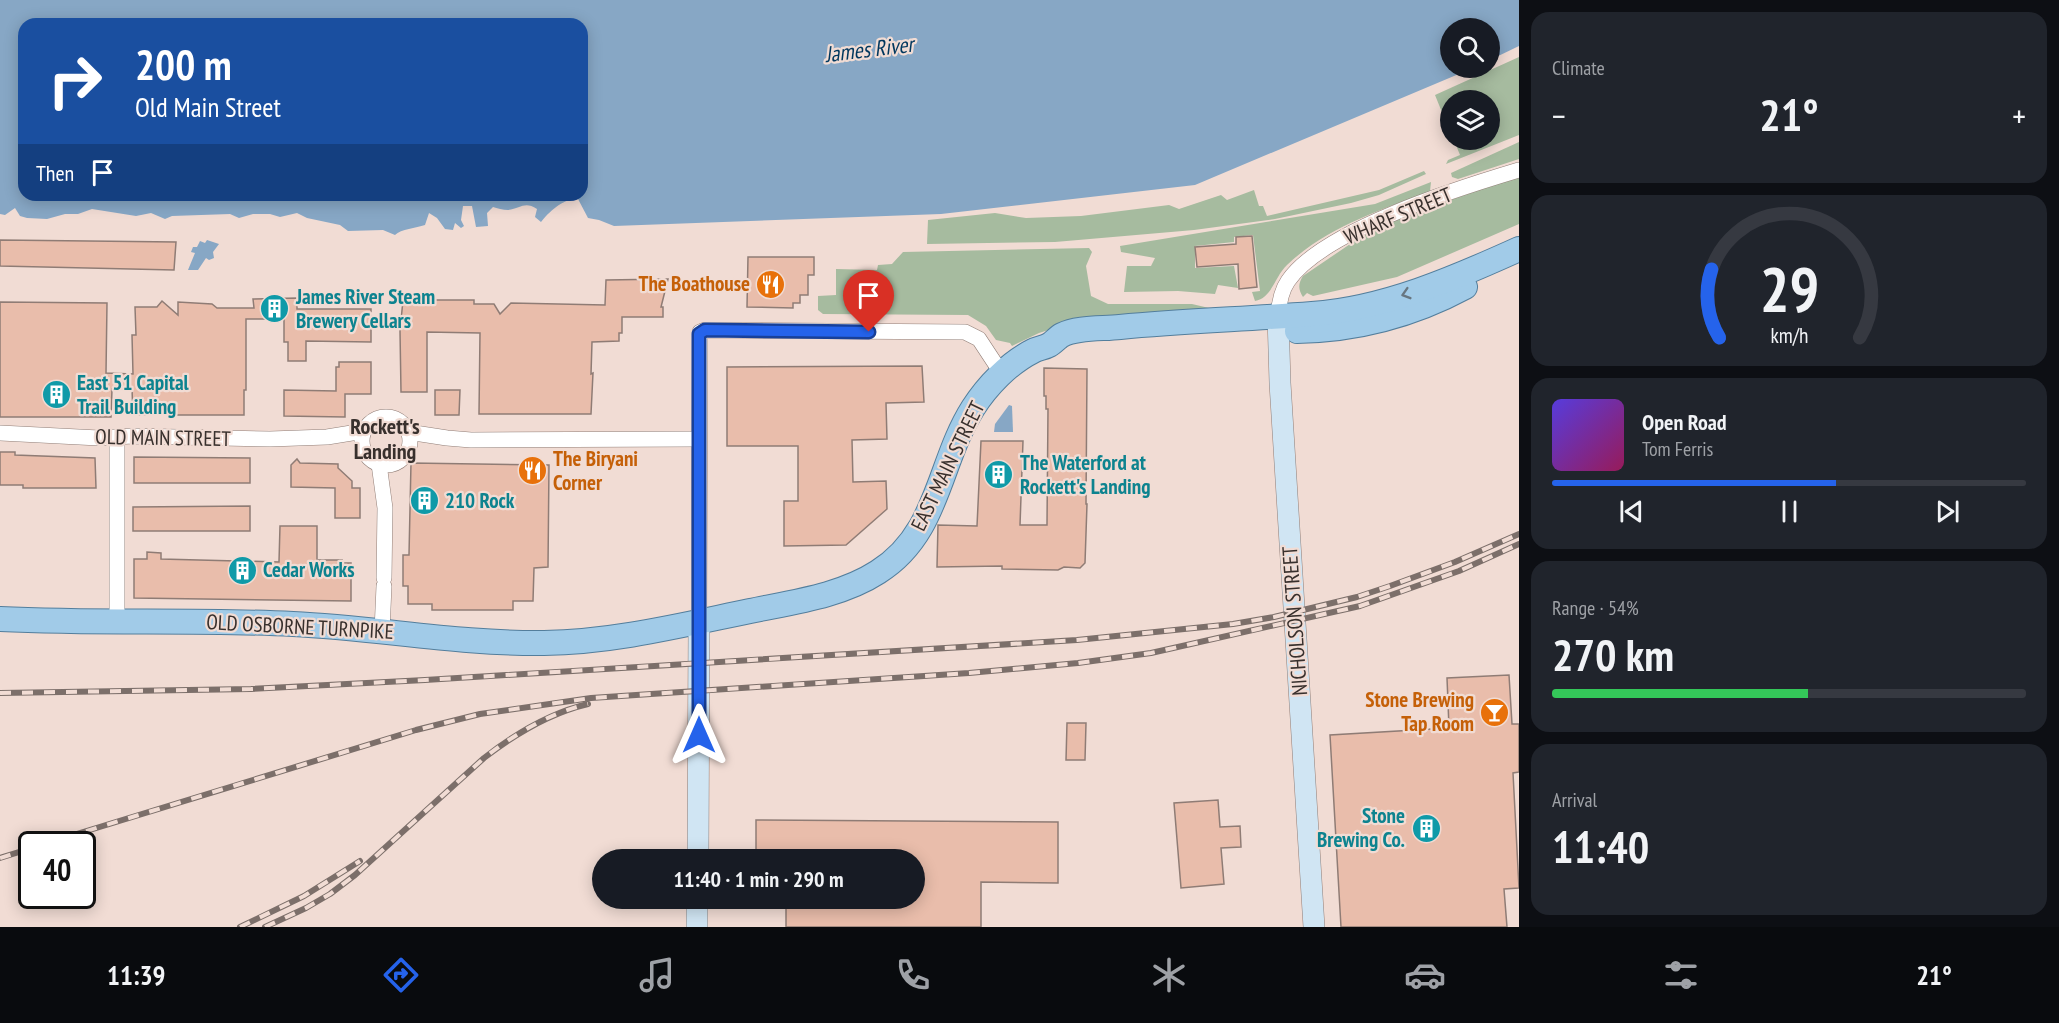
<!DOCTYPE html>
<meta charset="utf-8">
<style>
body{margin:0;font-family:"PT Sans Narrow",sans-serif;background:#20242c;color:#f1f3f6;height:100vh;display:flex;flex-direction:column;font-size:22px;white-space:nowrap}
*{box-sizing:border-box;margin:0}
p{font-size:20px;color:#9ea1a6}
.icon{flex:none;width:33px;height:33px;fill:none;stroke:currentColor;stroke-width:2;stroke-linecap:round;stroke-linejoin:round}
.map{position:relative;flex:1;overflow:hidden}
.side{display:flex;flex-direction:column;gap:12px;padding:12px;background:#0d0f14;width:540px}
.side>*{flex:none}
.guide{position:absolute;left:18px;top:18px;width:570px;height:183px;border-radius:18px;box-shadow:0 3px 15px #0003;background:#1a4fa0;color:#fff;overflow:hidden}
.controls{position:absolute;left:1440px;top:18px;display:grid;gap:12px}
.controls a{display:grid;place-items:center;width:60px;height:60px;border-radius:50%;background:#171b24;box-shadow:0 3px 15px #0003;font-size:30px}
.speed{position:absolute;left:18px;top:831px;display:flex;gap:12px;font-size:30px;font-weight:700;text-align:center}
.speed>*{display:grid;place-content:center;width:78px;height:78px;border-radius:50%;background:#171b24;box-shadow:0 3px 15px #0003;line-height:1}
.speed .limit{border:3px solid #111;border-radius:9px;background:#fff;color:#111}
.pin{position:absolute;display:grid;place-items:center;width:51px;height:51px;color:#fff;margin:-62px -26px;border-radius:50% 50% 50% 0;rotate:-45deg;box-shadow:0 0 6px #0007}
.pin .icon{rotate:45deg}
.me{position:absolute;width:66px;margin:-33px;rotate:0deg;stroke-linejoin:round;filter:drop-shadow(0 0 4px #0008)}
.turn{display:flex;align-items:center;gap:21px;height:126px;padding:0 18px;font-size:27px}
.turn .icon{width:78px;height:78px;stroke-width:2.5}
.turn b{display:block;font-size:42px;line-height:51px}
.then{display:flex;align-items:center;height:57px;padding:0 18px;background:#0003;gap:12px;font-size:22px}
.big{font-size:45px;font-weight:700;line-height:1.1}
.side .tile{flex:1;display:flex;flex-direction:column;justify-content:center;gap:9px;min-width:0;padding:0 21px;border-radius:18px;background:#20242c}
.side .dial{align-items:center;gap:0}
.dial svg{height:156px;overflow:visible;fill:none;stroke:#363941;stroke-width:7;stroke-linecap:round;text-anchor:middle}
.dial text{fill:#f1f3f6;stroke:none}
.song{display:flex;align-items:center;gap:18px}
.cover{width:72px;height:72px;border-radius:9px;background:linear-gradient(135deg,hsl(250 70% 55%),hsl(330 70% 35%))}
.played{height:6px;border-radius:3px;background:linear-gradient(90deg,#2563eb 60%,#363941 60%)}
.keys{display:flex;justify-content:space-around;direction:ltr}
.heat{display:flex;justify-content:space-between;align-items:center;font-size:33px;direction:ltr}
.charge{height:9px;border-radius:4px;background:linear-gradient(90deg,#34c759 54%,#363941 0)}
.trip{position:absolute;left:592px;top:849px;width:333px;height:60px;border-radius:30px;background:#171b24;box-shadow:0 3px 15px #0003;font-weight:700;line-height:60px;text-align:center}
.tab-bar{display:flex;height:96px;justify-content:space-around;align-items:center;background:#090b0e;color:#9ea1a6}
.tab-bar .icon{width:42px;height:42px}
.tab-bar .current{color:#2563eb}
.tab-bar b{font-size:27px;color:#f1f3f6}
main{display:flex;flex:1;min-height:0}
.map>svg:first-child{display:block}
.green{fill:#a6bb9f}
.water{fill:#87a7c5;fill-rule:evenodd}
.building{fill:#e9bdab;stroke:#8f7c75;stroke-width:1.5}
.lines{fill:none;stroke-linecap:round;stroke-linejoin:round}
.street-casing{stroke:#917e77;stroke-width:16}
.secondary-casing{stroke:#917e77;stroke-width:22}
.primary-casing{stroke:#537e9c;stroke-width:26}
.street{stroke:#fff;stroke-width:15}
.secondary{stroke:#d0e5f3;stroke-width:21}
.primary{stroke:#a1cbe8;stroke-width:24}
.rail-casing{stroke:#7c6f6a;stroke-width:6}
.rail{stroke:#f1dcd4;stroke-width:4;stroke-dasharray:11;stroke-linecap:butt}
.oneway{stroke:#677681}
.route-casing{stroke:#184099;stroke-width:15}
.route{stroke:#2563eb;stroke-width:10}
.labels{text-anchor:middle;stroke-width:4.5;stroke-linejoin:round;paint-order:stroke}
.street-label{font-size:21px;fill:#38302d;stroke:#f1dcd4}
.food-label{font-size:21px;font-weight:bold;fill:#c56008;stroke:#f1dcd4;text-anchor:end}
.culture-label{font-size:21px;font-weight:bold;fill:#0d838f;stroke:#f1dcd4;text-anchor:start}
.water-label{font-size:22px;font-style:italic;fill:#00375e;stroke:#f1dcd4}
.neighbourhood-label{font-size:22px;font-weight:bold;fill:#38302d;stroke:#f1dcd4}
</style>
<main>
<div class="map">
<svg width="1519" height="927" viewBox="0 0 1519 927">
<rect width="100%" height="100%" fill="#f1dcd4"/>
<g class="green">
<path d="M 1519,57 L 1519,135 L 1446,164 L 1448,160 L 1460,155 L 1454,140 L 1490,140 L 1490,100 L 1450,100 L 1450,132 L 1435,95 Z"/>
<path d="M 1519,142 L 1519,159 L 1458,179 L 1452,177 L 1451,173 Z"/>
<path d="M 1424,171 L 1426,174 L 1379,195 L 1351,203 L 1275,219 L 1194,230 L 1055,242 L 927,244 L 928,220 L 995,213 L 1026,218 L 1081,216 L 1169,205 L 1179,209 L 1221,195 L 1227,200 L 1254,190 L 1259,206 L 1263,206 L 1267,216 L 1379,190 Z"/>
<path d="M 1519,176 L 1519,224 L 1397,277 L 1313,296 L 1307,293 L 1303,297 C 1298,289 1298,284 1303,276 L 1359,238 L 1402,217 Z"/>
<path d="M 1431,182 L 1430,191 C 1379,211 1327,227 1287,265 C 1275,276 1272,298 1255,301 L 1252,292 L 1260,291 L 1253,235 L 1234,237 L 1234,242 L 1195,246 L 1195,268 L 1234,266 L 1238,288 L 1218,285 L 1215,294 L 1178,291 L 1124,292 L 1127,266 L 1151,266 L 1155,258 L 1121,252 L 1120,246 L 1375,204 Z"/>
<path d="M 1089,248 L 1092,252 L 1086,266 L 1091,296 L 1108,304 L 1192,304 L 1209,308 L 1203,311 L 1071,323 L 1039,333 L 1012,346 L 1010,343 L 996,340 L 986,326 L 968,315 L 823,314 L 818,310 L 818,296 L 836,295 L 836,269 L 877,270 L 878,265 L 892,264 L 903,252 Z"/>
</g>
<g class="water">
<path d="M 0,0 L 1519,0 L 1519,46 L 1490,60 L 1490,28 L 1450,28 L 1450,68 L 1473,68 L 1195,185 L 941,214 L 614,226 L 599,220 L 588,218 L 578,199 C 563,198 549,212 541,222 L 535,217 L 537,209 C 525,201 521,208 508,210 C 503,210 497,208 493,207 L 487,213 L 488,226 L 476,227 L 472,206 L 463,206 L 461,220 L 464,226 L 461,228 L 455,223 L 453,230 L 445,229 L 437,218 L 429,213 L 425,225 C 416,228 401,229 395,235 L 383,230 L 348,231 L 340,225 L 307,218 L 297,213 L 280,217 L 270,214 L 253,214 L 239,218 L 230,214 L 172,216 L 165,219 L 151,213 L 136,216 L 92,209 L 78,214 L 65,214 L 47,219 L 27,218 L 20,216 L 15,208 L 5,215 L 0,214 ZM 24,24 L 582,24 L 582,195 L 24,195 Z"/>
<path d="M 207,240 L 219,244 L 213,252 L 214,258 L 209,260 L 206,258 L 198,270 L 188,270 L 195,253 L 191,252 L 193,247 L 197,247 L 200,241 L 205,243 Z"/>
<path d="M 1009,405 L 1012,406 L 1013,432 L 994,432 L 995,424 Z"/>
</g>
<g class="building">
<path d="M 1252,236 L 1257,287 L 1239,289 L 1238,264 L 1197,267 L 1195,247 L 1236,244 L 1236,237 Z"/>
<path d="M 0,240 L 176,242 L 174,270 L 0,266 Z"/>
<path d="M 748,257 L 814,257 L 814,275 L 808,275 L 808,295 L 800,295 L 800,303 L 793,303 L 793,308 L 747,307 Z"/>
<path d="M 668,279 L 661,307 L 663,307 L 663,317 L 622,317 L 622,333 L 619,333 L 619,341 L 592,342 L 591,374 L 593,373 L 591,414 L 479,414 L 480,333 L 427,332 L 427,392 L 401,392 L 400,331 L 403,300 L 474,300 L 474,304 L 494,304 L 500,314 L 511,303 L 605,305 L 606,280 Z"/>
<path d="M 297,298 L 297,309 L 371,309 L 371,342 L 306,341 L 306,361 L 288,361 L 288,342 L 284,342 L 284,319 L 246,319 L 246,390 L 244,390 L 244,415 L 133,415 L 132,389 L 112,389 L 111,417 L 0,417 L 0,302 L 107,303 L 106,373 L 133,374 L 132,335 L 136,335 L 135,307 L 157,307 L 162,301 L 178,315 L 178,302 L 212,304 L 217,308 L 254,308 L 253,299 Z"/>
<path d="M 339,362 L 371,362 L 371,394 L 345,394 L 345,417 L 284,416 L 284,390 L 336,391 L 336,367 L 339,367 Z"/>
<path d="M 922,366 L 924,402 L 886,403 L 887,439 L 852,440 L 853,482 L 886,481 L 887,509 L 846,545 L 784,546 L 784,501 L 798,501 L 798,446 L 727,446 L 727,367 Z"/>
<path d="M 1044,368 L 1087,369 L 1086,504 L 1087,504 L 1085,563 L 1080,568 L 1064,567 L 1058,570 L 1002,569 L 1002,566 L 937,567 L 938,525 L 977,526 L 981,441 L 1023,441 L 1020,525 L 1047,525 L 1048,409 L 1046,409 L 1046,396 L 1044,396 Z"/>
<path d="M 435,390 L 460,390 L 459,415 L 435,415 Z"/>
<path d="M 0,452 L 15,452 L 15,455 L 95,458 L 96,488 L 23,488 L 23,485 L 0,485 Z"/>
<path d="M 134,457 L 250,458 L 250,483 L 134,483 Z"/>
<path d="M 297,459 L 300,463 L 338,464 L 338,468 L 352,481 L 352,488 L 360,488 L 360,518 L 335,518 L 335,488 L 291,487 L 291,465 Z"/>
<path d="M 411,463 L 549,465 L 548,567 L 534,568 L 533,601 L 513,601 L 513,610 L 432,610 L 432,604 L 408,604 L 408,586 L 403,586 L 403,555 L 409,555 Z"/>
<path d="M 250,506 L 250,531 L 133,531 L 133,507 Z"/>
<path d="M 280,526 L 317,526 L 317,560 L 342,560 L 342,563 L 351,563 L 351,601 L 134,598 L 134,559 L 147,559 L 147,552 L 161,553 L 161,559 L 279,562 Z"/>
<path d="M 1509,675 L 1512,724 L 1519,724 L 1519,772 L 1513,773 L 1519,888 L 1504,889 L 1507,927 L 1341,927 L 1330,735 L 1449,728 L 1447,678 Z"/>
<path d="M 1067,723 L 1086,723 L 1085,760 L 1066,760 Z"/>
<path d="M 1218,800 L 1220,827 L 1240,826 L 1241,847 L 1221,848 L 1224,884 L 1181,888 L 1174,803 Z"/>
<path d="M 756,820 L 1058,822 L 1058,883 L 981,882 L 981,927 L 786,927 L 786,898 L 915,898 L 915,860 L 756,860 Z"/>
</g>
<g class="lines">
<defs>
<g id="street">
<path d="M 1278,316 C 1279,303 1281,291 1288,281 C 1323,230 1459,188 1519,170"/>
<circle cx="386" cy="441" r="24"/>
<path d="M 408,432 L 447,438 L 471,440 L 699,439"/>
<path d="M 0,433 L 99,438 L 132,436 L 270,439 L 327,437 L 364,431"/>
<path d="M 117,437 L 117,621"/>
<path d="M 379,464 L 385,508 L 384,578"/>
<path d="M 699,622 L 700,332 L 705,330 L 965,332 L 979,339 L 1002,374"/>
<path d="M 382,631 L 384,586"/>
</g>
<g id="secondary">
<path d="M 1278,316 L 1280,383 L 1314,927"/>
<path d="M 698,860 L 699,622"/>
<path d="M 697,927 L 697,898"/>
</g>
<g id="primary">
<path d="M 1297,331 C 1356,330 1413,315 1465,287"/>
<path d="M 0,619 C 98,624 196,619 293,624 C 377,628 460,644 544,643 C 614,642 682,625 750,611 C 793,602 841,596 878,572 C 939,534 938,463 973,408 C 987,386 1009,363 1033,351 C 1038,348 1044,348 1049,345 C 1053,343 1058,337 1062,335 C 1078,327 1102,329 1120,327 C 1184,321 1248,319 1312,314 C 1384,309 1455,278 1519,249"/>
</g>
</defs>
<use href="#street" class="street-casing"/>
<use href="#secondary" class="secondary-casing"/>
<use href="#primary" class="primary-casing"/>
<use href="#street" class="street"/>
<use href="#secondary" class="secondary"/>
<use href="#primary" class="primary"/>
<defs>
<g id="rail">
<path d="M 0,693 L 251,689 L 425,680 L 1077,640 L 1233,624 L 1274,617 L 1357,597 L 1390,586 L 1455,562 L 1519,534"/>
<path d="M 44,844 L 416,730 L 480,714 L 591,698 L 969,673 L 1078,663 L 1151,653 L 1360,606 L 1459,571 L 1519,544"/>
<path d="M 0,858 L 32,848"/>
<path d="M 240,927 L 304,896 L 360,861"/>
<path d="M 265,927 L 306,908 L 330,894 L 355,875 L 484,758 C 515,734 549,713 588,704"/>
</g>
</defs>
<use href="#rail" class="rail-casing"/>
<use href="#rail" class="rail"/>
</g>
<defs><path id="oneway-chevron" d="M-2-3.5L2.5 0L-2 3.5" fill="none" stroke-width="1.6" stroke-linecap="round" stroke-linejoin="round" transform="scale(1.5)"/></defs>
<use class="oneway" href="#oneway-chevron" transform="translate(1406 294) rotate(163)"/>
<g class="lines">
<defs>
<path id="route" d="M 699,735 L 699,334 L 705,330 L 869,332"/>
</defs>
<use href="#route" class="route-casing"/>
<use href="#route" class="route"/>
</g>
<defs>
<symbol id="restaurant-disc" viewBox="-11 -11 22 22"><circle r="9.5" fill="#e8710a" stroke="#f1dcd4"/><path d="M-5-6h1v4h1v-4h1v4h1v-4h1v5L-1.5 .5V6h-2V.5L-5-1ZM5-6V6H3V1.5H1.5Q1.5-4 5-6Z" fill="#fff"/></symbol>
<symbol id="building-disc" viewBox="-11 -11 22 22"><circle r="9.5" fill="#0f9aa8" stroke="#f1dcd4"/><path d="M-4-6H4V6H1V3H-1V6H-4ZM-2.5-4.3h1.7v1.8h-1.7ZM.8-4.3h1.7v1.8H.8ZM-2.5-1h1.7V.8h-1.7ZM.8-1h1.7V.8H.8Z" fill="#fff"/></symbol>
<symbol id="bar-disc" viewBox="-11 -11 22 22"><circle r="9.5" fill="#e8710a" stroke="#f1dcd4"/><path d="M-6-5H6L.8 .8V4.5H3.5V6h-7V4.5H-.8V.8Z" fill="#fff"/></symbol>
</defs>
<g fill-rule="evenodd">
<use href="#restaurant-disc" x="754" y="268" width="33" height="33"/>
<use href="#building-disc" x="258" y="292" width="33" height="33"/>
<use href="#building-disc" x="40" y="378" width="33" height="33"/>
<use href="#restaurant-disc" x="516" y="454" width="33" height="33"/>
<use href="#building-disc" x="982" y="458" width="33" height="33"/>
<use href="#building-disc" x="408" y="484" width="33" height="33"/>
<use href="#building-disc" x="226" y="554" width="33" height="33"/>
<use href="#bar-disc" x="1478" y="696" width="33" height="33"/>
<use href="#building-disc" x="1410" y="812" width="33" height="33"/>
</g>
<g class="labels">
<g class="street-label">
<text transform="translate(1398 216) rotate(-23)" y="7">WHARF STREET</text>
<text transform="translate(163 438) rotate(1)" y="7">OLD MAIN STREET</text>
<text transform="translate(948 466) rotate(-64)" y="7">EAST MAIN STREET</text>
<text transform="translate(1295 621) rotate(-94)" y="7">NICHOLSON STREET</text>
<text transform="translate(300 627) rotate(3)" y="7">OLD OSBORNE TURNPIKE</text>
</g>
<g class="food-label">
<text x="750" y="291">The Boathouse</text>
<text x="553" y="466" text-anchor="start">The Biryani<tspan x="553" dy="24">Corner</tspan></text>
<text x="1474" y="707">Stone Brewing<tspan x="1474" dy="24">Tap Room</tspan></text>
</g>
<g class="culture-label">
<text x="296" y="304">James River Steam<tspan x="296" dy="24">Brewery Cellars</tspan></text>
<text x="77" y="390">East 51 Capital<tspan x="77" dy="24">Trail Building</tspan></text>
<text x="1020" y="470">The Waterford at<tspan x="1020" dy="24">Rockett's Landing</tspan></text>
<text x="445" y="508">210 Rock</text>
<text x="263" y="577">Cedar Works</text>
<text x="1405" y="823" text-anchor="end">Stone<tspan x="1405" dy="24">Brewing Co.</tspan></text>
</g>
<g class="water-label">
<text transform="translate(869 49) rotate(-7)" y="8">James River</text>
</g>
<g class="neighbourhood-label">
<text x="385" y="434">Rockett's<tspan x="385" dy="25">Landing</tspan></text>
</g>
</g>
</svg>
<div class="controls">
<a><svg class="icon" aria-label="search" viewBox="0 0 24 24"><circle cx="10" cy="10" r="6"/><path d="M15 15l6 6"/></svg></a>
<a><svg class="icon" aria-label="layers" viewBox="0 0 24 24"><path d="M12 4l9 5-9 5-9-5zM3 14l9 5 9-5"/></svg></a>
</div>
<div class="speed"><div class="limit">40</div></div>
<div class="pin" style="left:869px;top:332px;background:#d93025"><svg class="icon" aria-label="arrive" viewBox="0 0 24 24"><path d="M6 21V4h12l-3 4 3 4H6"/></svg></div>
<svg class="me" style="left:699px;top:735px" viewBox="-20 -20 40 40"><path d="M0-17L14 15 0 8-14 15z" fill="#2563eb" stroke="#fff" stroke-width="4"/></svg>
<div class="trip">11:40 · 1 min · 290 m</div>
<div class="guide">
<div class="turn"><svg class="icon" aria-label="right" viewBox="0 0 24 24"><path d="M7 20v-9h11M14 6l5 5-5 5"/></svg><div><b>200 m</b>Old Main Street</div></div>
<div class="then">Then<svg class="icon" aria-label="arrive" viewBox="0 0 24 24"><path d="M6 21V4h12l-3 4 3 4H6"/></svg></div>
</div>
</div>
<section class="side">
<div class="tile"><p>Climate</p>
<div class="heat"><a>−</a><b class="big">21°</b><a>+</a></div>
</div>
<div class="tile dial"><svg viewBox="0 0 100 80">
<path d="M14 69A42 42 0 1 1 86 69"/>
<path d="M14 69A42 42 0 0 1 10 34" stroke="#2563eb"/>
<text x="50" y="56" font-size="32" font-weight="700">29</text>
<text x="50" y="72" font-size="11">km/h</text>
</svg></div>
<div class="tile">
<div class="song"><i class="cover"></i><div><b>Open Road</b><p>Tom Ferris</p></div></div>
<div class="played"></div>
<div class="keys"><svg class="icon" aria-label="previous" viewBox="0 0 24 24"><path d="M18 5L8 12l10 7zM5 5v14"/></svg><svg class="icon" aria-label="pause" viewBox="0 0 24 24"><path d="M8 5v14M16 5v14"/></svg><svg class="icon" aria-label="next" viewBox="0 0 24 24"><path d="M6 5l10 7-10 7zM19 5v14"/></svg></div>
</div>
<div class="tile"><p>Range · 54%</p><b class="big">270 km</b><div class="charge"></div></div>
<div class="tile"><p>Arrival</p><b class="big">11:40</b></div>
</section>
</main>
<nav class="tab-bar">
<b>11:39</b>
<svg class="icon current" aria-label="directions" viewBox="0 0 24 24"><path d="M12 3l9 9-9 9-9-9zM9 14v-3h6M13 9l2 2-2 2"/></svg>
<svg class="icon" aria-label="music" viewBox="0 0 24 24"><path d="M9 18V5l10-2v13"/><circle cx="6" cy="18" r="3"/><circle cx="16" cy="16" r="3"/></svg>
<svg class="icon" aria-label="phone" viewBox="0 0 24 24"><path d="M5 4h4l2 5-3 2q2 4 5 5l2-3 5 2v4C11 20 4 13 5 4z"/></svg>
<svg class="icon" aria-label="climate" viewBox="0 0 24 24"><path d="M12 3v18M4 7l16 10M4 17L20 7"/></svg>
<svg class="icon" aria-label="car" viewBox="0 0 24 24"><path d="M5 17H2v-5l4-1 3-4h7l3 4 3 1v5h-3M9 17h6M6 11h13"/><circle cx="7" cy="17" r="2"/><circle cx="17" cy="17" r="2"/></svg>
<svg class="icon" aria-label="filters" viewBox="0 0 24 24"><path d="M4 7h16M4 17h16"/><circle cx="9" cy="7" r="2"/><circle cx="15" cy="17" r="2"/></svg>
<b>21°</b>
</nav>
